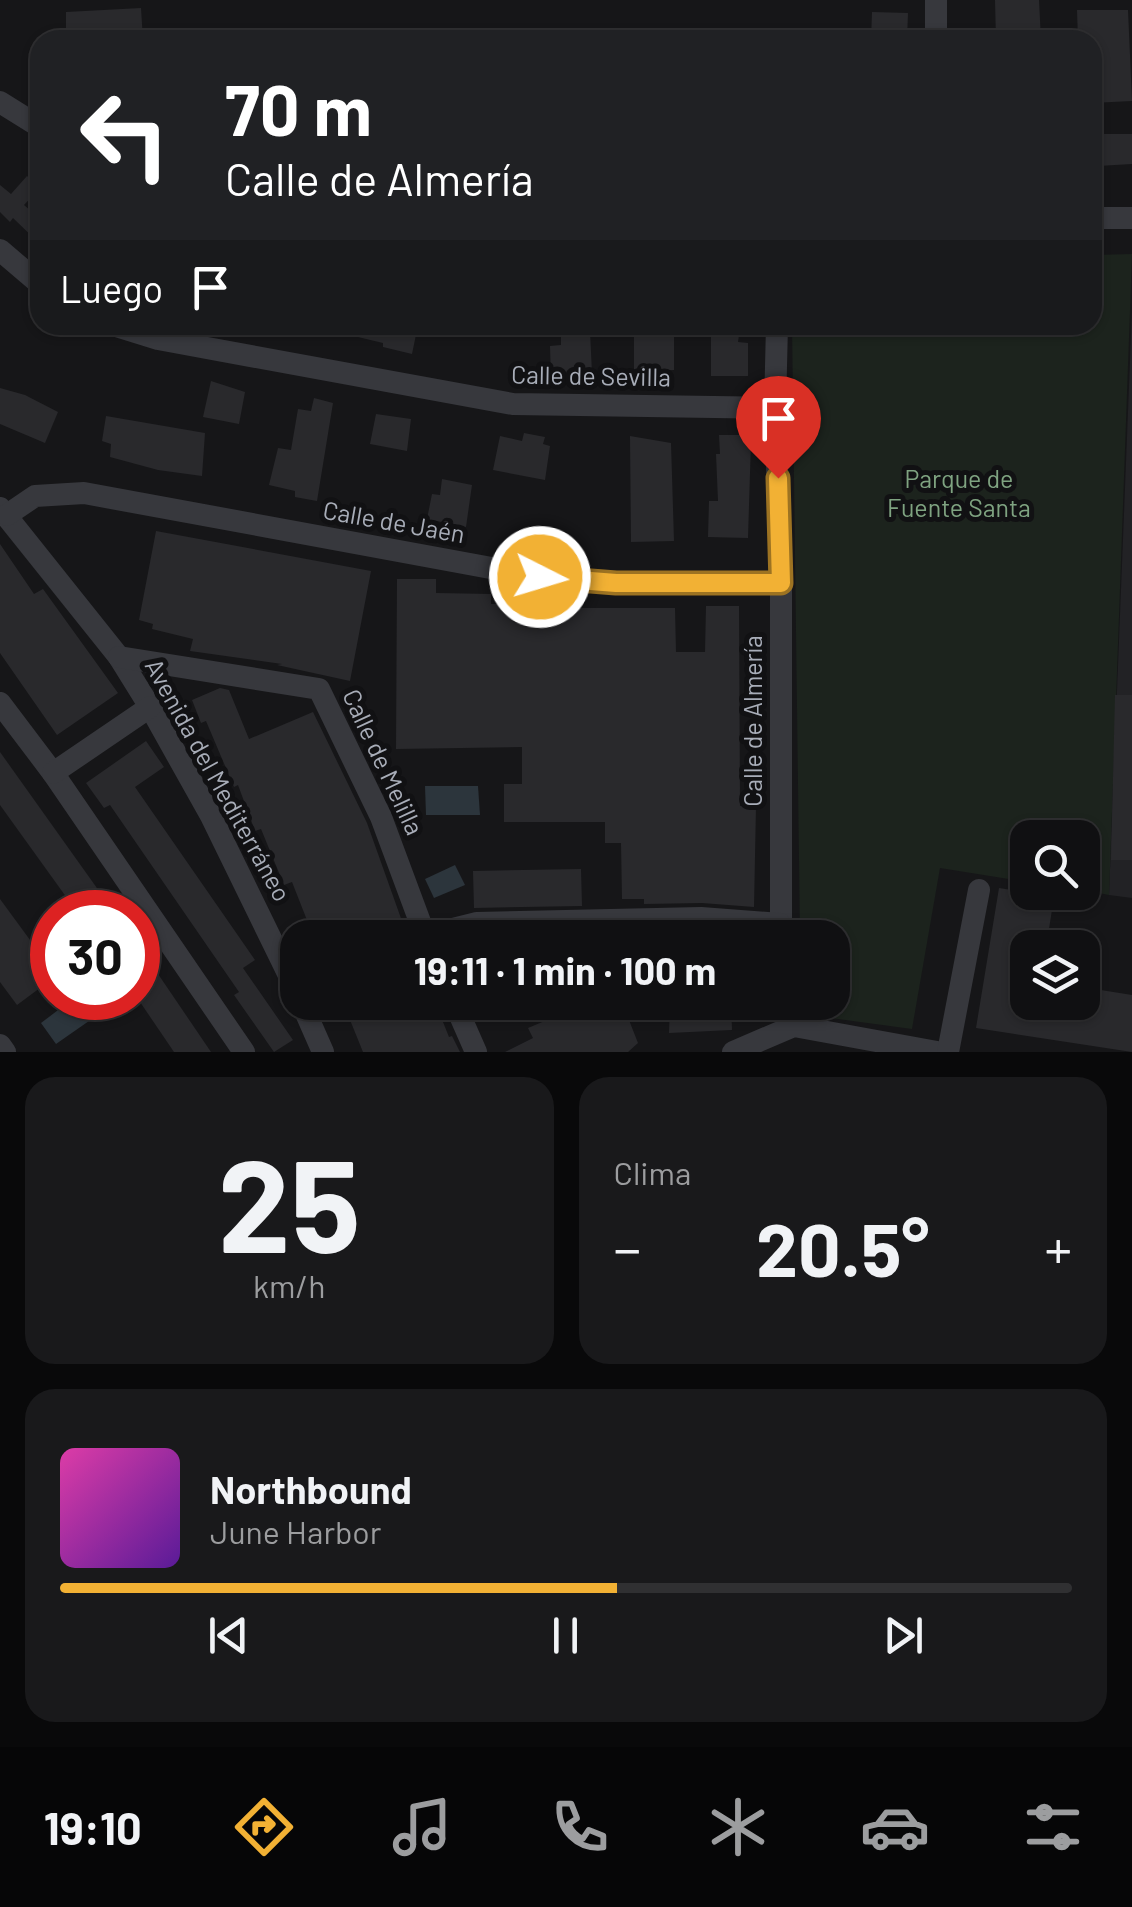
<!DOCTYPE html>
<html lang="es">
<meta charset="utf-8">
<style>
body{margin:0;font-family:Barlow,sans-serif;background:#19191b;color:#f1f3f6;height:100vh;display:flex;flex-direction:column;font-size:38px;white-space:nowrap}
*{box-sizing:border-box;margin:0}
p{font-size:32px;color:#9c9d9f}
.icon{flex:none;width:55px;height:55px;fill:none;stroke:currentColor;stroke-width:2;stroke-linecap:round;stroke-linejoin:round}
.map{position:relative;height:1052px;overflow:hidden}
.details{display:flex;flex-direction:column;gap:25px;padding:25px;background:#09090a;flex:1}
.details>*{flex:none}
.guide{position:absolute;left:30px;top:30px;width:1072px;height:305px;border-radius:30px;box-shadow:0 2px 8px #0004,0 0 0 2px #303032;background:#202124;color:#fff;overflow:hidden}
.tools{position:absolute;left:1010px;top:820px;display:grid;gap:20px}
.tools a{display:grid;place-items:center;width:90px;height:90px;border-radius:20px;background:#101012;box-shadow:0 2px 8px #0004,0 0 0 2px #303032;font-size:50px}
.speed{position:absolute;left:30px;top:890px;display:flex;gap:20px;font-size:50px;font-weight:700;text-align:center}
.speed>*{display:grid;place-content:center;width:130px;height:130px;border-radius:50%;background:#101012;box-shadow:0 2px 8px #0004,0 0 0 2px #303032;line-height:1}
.speed .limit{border:15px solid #d22;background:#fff;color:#111}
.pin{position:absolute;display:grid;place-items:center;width:85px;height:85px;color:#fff;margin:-102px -42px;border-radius:50% 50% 50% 0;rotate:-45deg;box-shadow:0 0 10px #0007}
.pin .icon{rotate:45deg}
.me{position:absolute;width:110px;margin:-55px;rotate:95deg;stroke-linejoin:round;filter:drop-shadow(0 0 8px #0008)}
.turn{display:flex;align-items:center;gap:35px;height:210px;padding:0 30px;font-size:45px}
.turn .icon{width:130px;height:130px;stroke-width:2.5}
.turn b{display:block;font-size:70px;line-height:85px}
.then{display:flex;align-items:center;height:95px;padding:0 30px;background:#0003;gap:20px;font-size:38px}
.big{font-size:75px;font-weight:700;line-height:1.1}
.details .widget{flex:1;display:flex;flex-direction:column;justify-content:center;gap:15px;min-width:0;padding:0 35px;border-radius:30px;background:#19191b}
.details .dial{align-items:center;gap:0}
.dial b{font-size:130px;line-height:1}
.song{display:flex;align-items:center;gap:30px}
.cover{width:120px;height:120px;border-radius:15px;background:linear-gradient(135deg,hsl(320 70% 55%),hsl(270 70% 35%))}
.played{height:10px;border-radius:5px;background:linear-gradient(90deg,#f2b134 55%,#303032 55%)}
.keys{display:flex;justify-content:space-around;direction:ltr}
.heat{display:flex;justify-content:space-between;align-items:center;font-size:55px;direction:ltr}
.details .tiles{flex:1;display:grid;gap:25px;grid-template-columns:1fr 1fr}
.widget:last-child{grid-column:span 2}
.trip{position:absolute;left:280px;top:920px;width:570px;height:100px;border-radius:30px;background:#101012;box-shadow:0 2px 8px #0004,0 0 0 2px #303032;font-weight:700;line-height:100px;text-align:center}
.tab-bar{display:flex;height:160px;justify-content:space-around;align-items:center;background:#060607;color:#9c9d9f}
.tab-bar .icon{width:70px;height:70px}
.tab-bar .selected{color:#f2b134}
.tab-bar b{font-size:45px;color:#f1f3f6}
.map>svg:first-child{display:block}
.built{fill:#222225}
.green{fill:#1c231d}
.water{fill:#2c353c}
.building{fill:#29292c}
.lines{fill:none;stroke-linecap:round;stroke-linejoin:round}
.street{stroke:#37383d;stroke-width:22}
.route-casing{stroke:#9d7322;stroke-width:25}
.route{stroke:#f2b134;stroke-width:18}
.labels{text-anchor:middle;stroke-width:10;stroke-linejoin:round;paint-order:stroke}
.street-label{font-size:25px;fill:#a8adb8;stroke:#111113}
.park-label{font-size:25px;fill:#7fa381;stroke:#111113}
</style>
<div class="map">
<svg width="1132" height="1052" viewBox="0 0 1132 1052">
<rect width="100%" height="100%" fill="#161618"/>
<path class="built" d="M 1132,310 L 1132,898 L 1109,895 Z"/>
<path class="green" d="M 1132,254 L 1109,895 L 1083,890 L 1082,838 L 1028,838 L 1027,882 L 940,868 L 912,1029 L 801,1014 L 801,1003 L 832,1002 L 832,938 L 800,937 L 792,325 L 1092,325 L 1093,255 Z"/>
<g class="water">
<path d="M 425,786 L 478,786 L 480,815 L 426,815 Z"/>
<path d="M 455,865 L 465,885 L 434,898 L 425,879 Z"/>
<path d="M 74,998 L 101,998 L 99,1014 L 56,1044 L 41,1023 Z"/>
</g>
<g class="building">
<path d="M 995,0 L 1039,0 L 1041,40 L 996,40 Z"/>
<path d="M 141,8 L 143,40 L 66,40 L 66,12 Z"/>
<path d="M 1077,10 L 1128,10 L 1132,101 L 1092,103 L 1092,40 L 1078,40 Z"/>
<path d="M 872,12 L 908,13 L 907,40 L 871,40 Z"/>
<path d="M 1097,134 L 1132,134 L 1132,164 L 1098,166 Z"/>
<path d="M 27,176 L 40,188 L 24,205 L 40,219 L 40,244 L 13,218 L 10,222 L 0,212 L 0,185 L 11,194 Z"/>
<path d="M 338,325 L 418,325 L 412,354 L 383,347 L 383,343 L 337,332 Z"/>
<path d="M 674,329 L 674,370 L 634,372 L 634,331 Z"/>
<path d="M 590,331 L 592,373 L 570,373 L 570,380 L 551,380 L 550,346 L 561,345 L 561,332 Z"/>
<path d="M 711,333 L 739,335 L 738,342 L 748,343 L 748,376 L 711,376 Z"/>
<path d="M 211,381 L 245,392 L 239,424 L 203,417 Z"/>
<path d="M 0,388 L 25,395 L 58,412 L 45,443 L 0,424 Z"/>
<path d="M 314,398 L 333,403 L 317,501 L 295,497 L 295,491 L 269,485 L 278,448 L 291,450 L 298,409 L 311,411 Z"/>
<path d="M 376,414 L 411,419 L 407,451 L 370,444 Z"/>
<path d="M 106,416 L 205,433 L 202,476 L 158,470 L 110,457 L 111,444 L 102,441 Z"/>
<path d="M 524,433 L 545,437 L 543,444 L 550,446 L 545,480 L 493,470 L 500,436 L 522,441 Z"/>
<path d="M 719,435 L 744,435 L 744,440 L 751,441 L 748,538 L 708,537 L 709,501 L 718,501 L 716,454 L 720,454 Z"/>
<path d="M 630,436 L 671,443 L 674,541 L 631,542 Z"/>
<path d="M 442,479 L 472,485 L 466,527 L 427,519 L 432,494 L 440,495 Z"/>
<path d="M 156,531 L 371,571 L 350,681 L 277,665 L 282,664 L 190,651 L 193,639 L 152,629 L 153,624 L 139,620 Z"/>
<path d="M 0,544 L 34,594 L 43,589 L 118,693 L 57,735 L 0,653 Z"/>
<path d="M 397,579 L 436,579 L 436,593 L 491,594 L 491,604 L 557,604 L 557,608 L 675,608 L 676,652 L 705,652 L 706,606 L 739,606 L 740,806 L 756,806 L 754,907 L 702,903 L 644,904 L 644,899 L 622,899 L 621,843 L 605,843 L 605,822 L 504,822 L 504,784 L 522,784 L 522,747 L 396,749 Z"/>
<path d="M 220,688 L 229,690 L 249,739 L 313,712 L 367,823 L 408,938 L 314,938 L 292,882 L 284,885 L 261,829 L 255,831 L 238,785 L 234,787 L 206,721 L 201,723 L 192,700 Z"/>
<path d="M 1115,695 L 1132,695 L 1132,860 L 1111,860 Z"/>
<path d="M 146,741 L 164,767 L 135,787 L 255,960 L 243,968 L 293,1040 L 274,1052 L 234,995 L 239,992 L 110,805 L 104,808 L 86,783 Z"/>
<path d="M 0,752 L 114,912 L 77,912 L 0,805 Z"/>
<path d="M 581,869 L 582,906 L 474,908 L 473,871 Z"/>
<path d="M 999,888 L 1054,897 L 1046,948 L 1028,948 L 1028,1002 L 1082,1002 L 1082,987 L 1132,995 L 1132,1052 L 976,1028 Z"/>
<path d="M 0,899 L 52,970 L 52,979 L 17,1005 L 0,982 Z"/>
<path d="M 701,933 L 755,938 L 645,938 L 645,934 Z"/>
<path d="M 138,945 L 156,971 L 211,1052 L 174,1052 L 138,999 Z"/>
<path d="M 365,1002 L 435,1002 L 449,1037 L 452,1036 L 460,1052 L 363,1052 L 346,1010 Z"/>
<path d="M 590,1002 L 622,1002 L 638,1043 L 628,1052 L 505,1052 L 533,1038 L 528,1028 Z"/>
<path d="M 670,1002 L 731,1002 L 732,1030 L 669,1033 Z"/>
</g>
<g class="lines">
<g class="street">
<path d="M 936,0 L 936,40"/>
<path d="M 0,102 L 40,127"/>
<path d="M 1092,218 L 1132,218"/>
<path d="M 0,250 L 40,284"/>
<path d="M 113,325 L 158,339 L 513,404 L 775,408"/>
<path d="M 777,325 L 775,408 L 781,583 L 781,938"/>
<path d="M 0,508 L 119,657 L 150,707 L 211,816 L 298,994"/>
<path d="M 7,515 L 35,496 L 84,493 L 540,577 L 616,583 L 781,583"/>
<path d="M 119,657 L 319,689 L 381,817 L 426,938"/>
<path d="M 0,703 L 53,773 L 244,1052"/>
<path d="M 53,773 L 150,707"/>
<path d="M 425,936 L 477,923 L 701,918 L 780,924"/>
<path d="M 301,1002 L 323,1052"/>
<path d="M 454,1002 L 476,1052"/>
<path d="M 0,1045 L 5,1052"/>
<path d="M 733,1052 L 794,1026 L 937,1052"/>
<path d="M 948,1052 L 979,890"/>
</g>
</g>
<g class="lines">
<defs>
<path id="route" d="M 540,577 L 616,583 L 781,583 L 778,478"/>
</defs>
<use href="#route" class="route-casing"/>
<use href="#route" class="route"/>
</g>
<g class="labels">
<g class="street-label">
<text transform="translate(591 376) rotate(1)" y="9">Calle de Sevilla</text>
<text transform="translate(394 522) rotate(10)" y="9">Calle de Jaén</text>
<text transform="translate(753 721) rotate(-90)" y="9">Calle de Almería</text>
<text transform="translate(383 762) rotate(65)" y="9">Calle de Melilla</text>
<text transform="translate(218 780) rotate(61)" y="9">Avenida del Mediterráneo</text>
</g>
<g class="park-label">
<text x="959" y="488">Parque de<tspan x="959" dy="29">Fuente Santa</tspan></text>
</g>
</g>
</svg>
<div class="tools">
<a><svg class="icon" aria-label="search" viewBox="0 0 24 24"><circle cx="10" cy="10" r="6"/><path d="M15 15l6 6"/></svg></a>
<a><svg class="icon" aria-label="layers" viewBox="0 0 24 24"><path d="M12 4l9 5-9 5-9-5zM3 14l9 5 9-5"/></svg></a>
</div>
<div class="speed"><div class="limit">30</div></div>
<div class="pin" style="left:778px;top:478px;background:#d93025"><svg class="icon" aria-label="arrive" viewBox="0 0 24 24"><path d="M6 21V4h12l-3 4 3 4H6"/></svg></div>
<svg class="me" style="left:540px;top:577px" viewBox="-20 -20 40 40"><circle r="17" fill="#f2b134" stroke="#fff" stroke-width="3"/><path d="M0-11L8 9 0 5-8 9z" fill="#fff"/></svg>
<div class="trip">19:11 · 1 min · 100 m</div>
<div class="guide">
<div class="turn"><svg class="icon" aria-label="left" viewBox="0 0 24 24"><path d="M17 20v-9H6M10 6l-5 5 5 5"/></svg><div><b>70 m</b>Calle de Almería</div></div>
<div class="then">Luego<svg class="icon" aria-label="arrive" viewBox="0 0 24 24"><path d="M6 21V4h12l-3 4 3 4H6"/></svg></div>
</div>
</div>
<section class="details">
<div class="tiles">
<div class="widget dial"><b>25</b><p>km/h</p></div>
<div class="widget"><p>Clima</p>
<div class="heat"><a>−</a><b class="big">20.5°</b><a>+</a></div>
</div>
<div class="widget">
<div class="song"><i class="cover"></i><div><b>Northbound</b><p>June Harbor</p></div></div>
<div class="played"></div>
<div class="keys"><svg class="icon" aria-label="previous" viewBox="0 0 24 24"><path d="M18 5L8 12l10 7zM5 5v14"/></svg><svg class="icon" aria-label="pause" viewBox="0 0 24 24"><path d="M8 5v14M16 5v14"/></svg><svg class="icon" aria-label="next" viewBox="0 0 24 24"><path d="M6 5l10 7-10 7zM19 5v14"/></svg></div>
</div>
</div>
</section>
<nav class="tab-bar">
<b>19:10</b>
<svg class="icon selected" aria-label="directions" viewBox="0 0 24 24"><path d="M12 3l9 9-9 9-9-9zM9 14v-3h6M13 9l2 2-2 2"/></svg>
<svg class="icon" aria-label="music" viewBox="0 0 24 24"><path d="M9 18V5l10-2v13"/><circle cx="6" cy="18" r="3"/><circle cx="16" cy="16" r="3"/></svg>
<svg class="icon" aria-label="phone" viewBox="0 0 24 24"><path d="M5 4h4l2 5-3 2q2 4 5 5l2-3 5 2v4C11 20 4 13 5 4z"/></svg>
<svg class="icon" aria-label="climate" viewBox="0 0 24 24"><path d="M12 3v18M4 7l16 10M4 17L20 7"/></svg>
<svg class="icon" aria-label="car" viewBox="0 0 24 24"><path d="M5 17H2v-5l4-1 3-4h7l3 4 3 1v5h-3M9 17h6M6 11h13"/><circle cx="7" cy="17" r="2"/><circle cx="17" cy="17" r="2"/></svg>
<svg class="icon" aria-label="filters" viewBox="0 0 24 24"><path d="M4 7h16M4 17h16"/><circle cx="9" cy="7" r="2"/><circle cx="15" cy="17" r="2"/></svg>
</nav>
